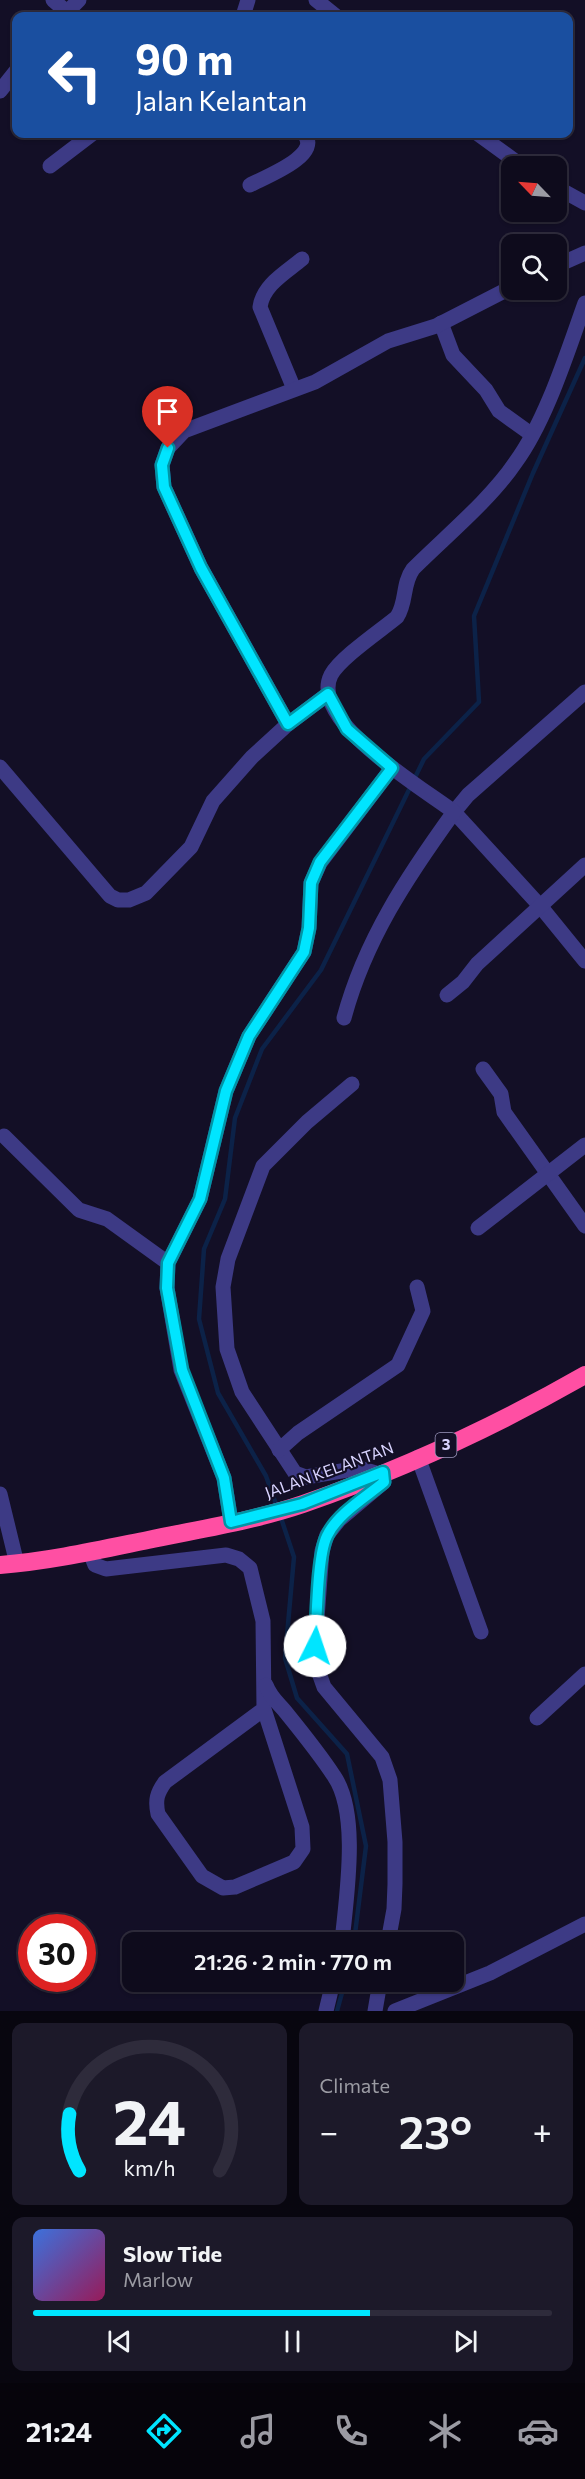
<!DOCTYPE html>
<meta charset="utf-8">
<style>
body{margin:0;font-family:Commissioner,sans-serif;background:#1c1929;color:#f1f3f6;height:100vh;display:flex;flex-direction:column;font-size:22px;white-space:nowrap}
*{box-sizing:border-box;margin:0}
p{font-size:20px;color:#9b9ba3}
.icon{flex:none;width:33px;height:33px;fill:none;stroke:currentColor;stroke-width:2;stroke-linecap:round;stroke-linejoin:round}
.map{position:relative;height:2011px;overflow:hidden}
.drawer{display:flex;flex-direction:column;gap:12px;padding:12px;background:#08060f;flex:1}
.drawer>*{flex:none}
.banner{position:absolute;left:12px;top:12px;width:561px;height:126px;border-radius:12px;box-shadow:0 2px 4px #0004,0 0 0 2px #2e2b3b;background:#1a4fa0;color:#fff;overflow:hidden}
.needle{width:39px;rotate:295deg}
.controls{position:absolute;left:501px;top:156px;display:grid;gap:12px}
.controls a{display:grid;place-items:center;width:66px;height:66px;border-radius:12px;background:#0e0b1c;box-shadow:0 2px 4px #0004,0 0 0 2px #2e2b3b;font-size:30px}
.speed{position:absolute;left:18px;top:1914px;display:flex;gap:12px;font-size:30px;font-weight:700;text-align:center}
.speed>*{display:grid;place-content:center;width:78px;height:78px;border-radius:50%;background:#0e0b1c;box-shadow:0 2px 4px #0004,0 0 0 2px #2e2b3b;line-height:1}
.speed .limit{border:9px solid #d22;background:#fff;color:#111}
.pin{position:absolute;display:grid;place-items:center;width:51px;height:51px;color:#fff;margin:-62px -26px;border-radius:50% 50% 50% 0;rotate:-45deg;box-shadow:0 0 6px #0007}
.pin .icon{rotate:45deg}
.me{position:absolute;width:66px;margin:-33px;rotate:4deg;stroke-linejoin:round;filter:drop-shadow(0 0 4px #0008)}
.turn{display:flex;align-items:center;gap:21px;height:126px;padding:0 24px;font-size:27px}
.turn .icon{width:78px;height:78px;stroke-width:2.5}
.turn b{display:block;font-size:42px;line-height:51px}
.big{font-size:45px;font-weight:600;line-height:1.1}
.drawer .card{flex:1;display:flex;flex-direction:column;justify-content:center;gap:9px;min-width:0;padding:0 21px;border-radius:12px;background:#1c1929}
.drawer .dial{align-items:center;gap:0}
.dial svg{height:156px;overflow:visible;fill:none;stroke:#2e2b3b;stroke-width:7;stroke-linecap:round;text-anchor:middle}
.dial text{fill:#f1f3f6;stroke:none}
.song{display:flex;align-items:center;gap:18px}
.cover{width:72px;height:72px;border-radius:9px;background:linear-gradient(135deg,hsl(220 70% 55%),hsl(330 70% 35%))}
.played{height:6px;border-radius:3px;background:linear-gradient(90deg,#00e5ff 65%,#2e2b3b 65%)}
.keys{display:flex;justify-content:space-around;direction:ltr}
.heat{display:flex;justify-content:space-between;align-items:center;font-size:33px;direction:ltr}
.drawer .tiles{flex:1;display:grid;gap:12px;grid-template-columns:1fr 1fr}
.card:last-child{grid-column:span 2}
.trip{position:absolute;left:122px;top:1932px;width:342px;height:60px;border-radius:12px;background:#0e0b1c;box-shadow:0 2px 4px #0004,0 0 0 2px #2e2b3b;font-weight:600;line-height:60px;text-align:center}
.tabs{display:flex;height:96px;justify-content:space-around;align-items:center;background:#06040b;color:#9b9ba3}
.tabs .icon{width:42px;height:42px}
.tabs .current{color:#00e5ff}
.tabs b{font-size:27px;color:#f1f3f6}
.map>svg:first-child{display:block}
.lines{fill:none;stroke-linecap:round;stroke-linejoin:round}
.stream{stroke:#0c2248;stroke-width:4.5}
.minor{stroke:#3d3a85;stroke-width:15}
.highway{stroke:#ff4fa3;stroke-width:18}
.route-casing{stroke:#0095a6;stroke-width:15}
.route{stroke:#00e5ff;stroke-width:10}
.labels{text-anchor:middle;stroke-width:4.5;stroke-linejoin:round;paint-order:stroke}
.shield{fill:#130f26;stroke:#9e99be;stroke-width:1.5}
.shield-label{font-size:15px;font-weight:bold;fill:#d9d4ff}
.street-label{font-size:16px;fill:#d9d4ff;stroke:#130f26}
</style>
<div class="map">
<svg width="585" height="2011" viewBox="0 0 585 2011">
<rect width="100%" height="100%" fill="#130f26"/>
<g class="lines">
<g class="stream">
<path d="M 277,1507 L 266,1476 L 218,1393 L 199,1319 L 204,1249 L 225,1199 L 235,1118 L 262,1049 L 321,970 L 424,759 L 479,702 L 474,616 L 533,473 L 585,358"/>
<path d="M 280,1515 L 294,1557 L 285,1658 L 297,1698 L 347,1754 L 366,1846 L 354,1942"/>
<path d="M 337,2011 L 345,1982"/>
</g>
<g class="minor">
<path d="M 53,0 L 67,12"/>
<path d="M 316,0 L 336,16"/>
<path d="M 63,16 L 79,0"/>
<path d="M 243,16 L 248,0"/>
<path d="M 0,91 L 16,71"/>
<path d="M 478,134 L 522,166"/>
<path d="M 50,166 L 92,134"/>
<path d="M 250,185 C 265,177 323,155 304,134"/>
<path d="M 556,187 L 585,203"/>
<path d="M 556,266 L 585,253"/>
<path d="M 441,323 L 453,355 L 486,390 L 499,411 L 531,434"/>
<path d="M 294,389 L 260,307 C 263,285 285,273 302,259"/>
<path d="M 585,692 L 468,795 L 454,812 L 541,907 L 585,961"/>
<path d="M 288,724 L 201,568 L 164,487 L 162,465 L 168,448 L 184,431 L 315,382 L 388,341 L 436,326 L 512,287"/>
<path d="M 0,767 L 110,896 L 118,900 L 129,900 L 146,893 L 191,847 L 213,801 L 252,757 L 288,724 L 328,694"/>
<path d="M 447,995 L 463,982 L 477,964 L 585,865"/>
<path d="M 344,1018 C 365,940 407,877 454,812 C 424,789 308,721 331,675 C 340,658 380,631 397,617 C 407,602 402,584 413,569 C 445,537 490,500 515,463 C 546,421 567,353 585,303"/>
<path d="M 483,1069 L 501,1094 L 504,1112 L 585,1226"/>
<path d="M 352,1084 L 307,1122 L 263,1166 L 228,1259 L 223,1287 L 227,1349 L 242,1392 L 295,1473 L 306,1477 L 359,1468 L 379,1474"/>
<path d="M 4,1136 L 79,1210 L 107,1219 L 168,1263"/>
<path d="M 478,1228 L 585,1145"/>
<path d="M 279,1450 L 298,1433 L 398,1365 L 423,1311 L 417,1287"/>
<path d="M 418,1457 L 481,1632"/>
<path d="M 383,1472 L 384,1482 L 339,1520 L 327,1535 L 322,1551 L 315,1646 L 319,1673 L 324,1687 L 382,1757 L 390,1780 L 395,1842 L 395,1884 L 394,1909 L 388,1942"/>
<path d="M 0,1494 L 17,1564"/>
<path d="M 231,1522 L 224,1478 L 181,1370 L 167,1288 L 168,1263 L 200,1199 L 226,1091 L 249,1036 L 304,952 L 309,928 L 311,883 L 320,863 L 392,768"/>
<path d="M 90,1552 L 95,1565 L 106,1569 L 226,1555 L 239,1559 L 250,1568 L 263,1621 L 264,1709 L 302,1827 L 303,1849 L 294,1862 L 235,1887 L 223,1888 L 202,1876 L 158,1814 C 155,1800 157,1793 165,1782 L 264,1709"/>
<path d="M 266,1685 C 270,1696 276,1701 284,1710 C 301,1731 319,1753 334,1776 C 360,1814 346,1898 342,1942"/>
<path d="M 537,1718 L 585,1674"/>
<path d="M 326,2011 L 333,1982"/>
<path d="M 375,2011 L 380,1982"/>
<path d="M 395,2011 L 490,1973 L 585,1924"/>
</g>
<path class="highway" d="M 0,1565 C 50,1561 99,1550 148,1540 C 200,1529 253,1521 303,1504 C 400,1470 496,1426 585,1375"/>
</g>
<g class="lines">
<defs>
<path id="route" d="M 168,448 L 162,465 L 164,487 L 201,568 L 288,724 L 328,694 L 347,729 L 392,768 L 320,862 L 311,883 L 309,928 L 304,952 L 249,1036 L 226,1091 L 200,1199 L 168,1263 L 167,1288 L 182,1370 L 224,1478 L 231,1522 L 302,1504 L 383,1472 L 384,1482 C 366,1497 337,1514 327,1536 C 317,1556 317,1621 315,1646"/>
</defs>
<use href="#route" class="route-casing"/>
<use href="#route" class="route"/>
</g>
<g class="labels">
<rect class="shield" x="435.5" y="1433" width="21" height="24" rx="4.5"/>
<g class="shield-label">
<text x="446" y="1450">3</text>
</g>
<g class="street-label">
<text transform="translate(329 1470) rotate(-20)" y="6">JALAN KELANTAN</text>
</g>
</g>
</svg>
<div class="controls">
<a><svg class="needle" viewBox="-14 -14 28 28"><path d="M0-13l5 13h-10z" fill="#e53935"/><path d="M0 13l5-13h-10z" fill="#9b9ba3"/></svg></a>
<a><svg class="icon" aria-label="search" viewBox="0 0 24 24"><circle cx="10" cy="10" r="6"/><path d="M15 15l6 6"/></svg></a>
</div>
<div class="speed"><div class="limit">30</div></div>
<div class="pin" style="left:168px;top:448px;background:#d93025"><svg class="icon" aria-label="arrive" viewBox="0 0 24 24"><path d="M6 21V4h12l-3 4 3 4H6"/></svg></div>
<svg class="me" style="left:315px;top:1646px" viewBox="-20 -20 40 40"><circle r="19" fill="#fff"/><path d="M0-13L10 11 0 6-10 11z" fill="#00e5ff"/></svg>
<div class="trip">21:26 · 2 min · 770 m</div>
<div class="banner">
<div class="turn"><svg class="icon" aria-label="left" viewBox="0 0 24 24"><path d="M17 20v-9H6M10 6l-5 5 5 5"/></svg><div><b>90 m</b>Jalan Kelantan</div></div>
</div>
</div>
<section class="drawer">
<div class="tiles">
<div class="card dial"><svg viewBox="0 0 100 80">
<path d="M14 69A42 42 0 1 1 86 69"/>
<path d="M14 69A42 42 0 0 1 9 40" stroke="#00e5ff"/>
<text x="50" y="56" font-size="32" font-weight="700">24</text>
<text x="50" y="72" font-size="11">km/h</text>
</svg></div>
<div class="card"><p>Climate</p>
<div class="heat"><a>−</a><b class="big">23°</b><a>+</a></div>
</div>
<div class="card">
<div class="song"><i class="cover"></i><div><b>Slow Tide</b><p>Marlow</p></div></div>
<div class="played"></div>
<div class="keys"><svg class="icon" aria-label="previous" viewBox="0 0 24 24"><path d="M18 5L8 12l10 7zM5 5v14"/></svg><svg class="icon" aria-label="pause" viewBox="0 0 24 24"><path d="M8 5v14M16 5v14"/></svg><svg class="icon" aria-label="next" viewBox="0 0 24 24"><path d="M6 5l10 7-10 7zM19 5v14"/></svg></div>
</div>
</div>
</section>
<nav class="tabs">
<b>21:24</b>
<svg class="icon current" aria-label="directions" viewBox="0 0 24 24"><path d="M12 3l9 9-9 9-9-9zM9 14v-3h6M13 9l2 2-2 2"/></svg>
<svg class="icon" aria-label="music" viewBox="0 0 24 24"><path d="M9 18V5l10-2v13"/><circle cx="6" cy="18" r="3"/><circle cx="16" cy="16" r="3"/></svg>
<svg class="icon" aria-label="phone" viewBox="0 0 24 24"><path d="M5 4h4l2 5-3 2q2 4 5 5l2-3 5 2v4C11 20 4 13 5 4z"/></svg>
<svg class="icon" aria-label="climate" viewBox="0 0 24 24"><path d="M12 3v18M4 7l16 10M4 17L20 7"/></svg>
<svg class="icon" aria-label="car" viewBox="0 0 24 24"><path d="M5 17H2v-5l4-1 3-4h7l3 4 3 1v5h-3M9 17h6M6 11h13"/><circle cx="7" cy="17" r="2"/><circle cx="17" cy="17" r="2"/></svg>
</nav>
